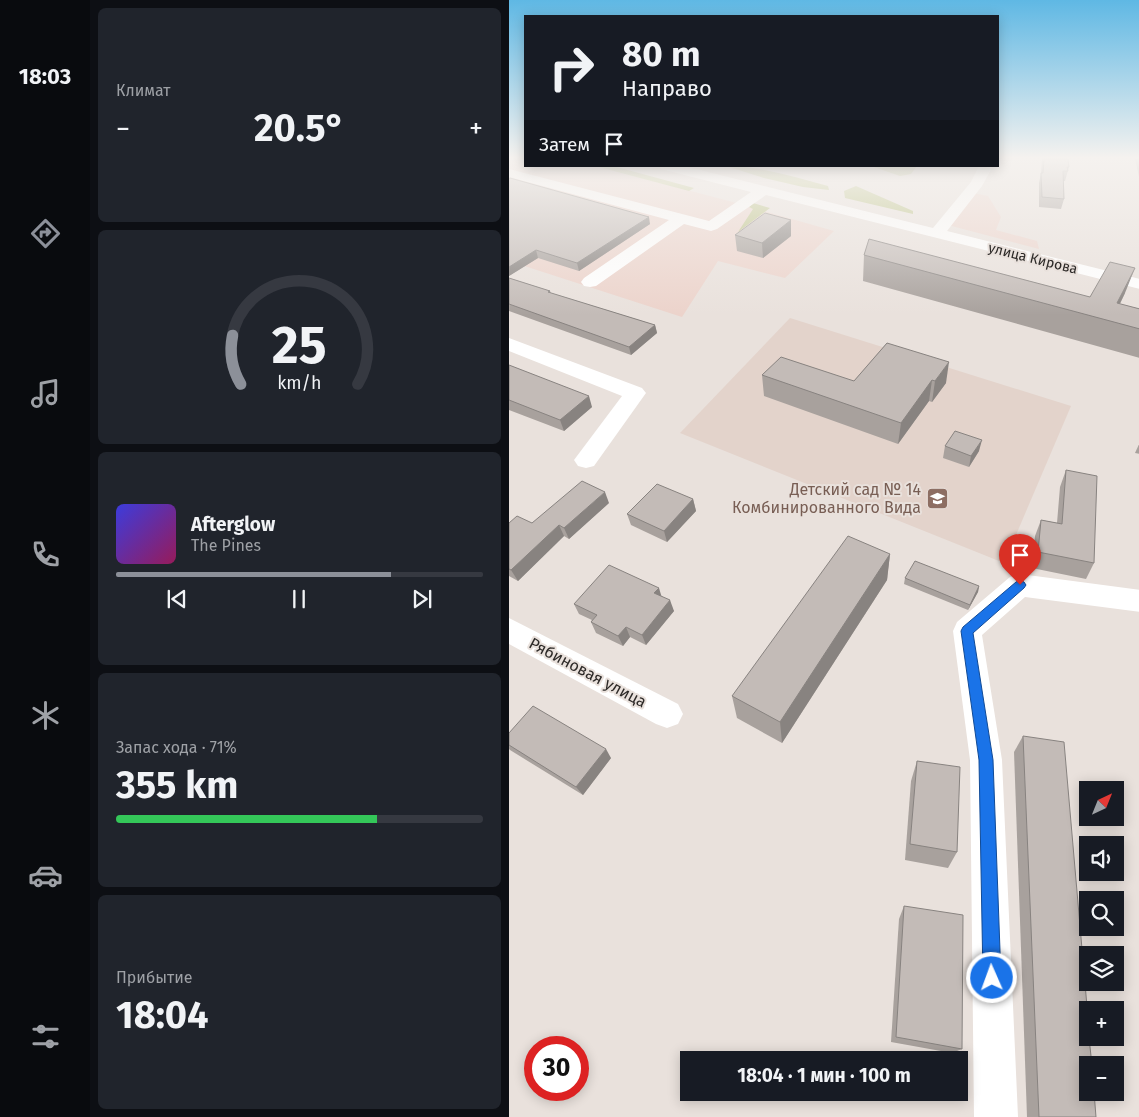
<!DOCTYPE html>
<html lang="ru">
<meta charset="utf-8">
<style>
body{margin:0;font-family:"Fira Sans",sans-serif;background:#20242c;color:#f1f3f6;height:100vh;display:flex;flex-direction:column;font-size:19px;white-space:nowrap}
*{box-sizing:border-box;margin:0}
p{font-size:16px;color:#9ea1a6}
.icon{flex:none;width:28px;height:28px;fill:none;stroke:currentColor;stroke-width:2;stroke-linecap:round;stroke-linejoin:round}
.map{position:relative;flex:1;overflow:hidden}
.side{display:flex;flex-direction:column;gap:8px;padding:8px;background:#0d0f14;width:419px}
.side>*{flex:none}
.top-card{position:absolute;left:15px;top:15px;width:475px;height:152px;border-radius:0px;box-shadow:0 2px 12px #0003;background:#171b24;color:#f1f3f6;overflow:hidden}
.needle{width:32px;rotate:43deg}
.fabs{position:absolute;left:570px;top:781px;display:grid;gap:10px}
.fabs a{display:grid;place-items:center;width:45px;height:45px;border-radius:0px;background:#171b24;box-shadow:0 2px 12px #0003;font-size:25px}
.speed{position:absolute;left:15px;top:1036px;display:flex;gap:10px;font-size:25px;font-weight:700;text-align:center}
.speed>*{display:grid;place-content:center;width:65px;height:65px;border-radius:50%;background:#171b24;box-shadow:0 2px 12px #0003;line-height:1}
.speed .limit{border:8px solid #d22;background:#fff;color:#111}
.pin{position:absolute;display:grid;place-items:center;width:42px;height:42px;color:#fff;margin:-51px -21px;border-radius:50% 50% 50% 0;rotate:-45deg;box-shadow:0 0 5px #0007}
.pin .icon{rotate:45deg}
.me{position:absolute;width:55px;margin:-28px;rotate:358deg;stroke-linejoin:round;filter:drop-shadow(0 0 4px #0008)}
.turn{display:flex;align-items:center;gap:18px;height:105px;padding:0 15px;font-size:22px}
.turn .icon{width:65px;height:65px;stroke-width:2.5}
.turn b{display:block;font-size:35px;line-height:42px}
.then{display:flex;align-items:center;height:48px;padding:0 15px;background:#0003;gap:10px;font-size:19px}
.big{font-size:38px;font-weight:700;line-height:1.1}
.side .card{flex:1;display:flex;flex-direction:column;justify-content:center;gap:8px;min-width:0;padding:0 18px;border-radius:8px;background:#20242c}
.side .dial{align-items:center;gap:0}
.dial svg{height:130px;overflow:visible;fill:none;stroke:#363941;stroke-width:7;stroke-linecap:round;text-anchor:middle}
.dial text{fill:#f1f3f6;stroke:none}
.song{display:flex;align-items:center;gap:15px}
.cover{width:60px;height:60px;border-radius:8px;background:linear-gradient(135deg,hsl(240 70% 55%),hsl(330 70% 35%))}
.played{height:5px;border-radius:2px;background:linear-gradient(90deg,#8c9099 75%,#363941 75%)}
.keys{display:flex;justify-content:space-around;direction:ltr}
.heat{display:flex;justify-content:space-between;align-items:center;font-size:28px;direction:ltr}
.charge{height:8px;border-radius:4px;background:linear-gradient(90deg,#34c759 71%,#363941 0)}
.trip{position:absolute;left:171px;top:1051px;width:288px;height:50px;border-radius:0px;background:#171b24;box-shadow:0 2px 12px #0003;font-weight:700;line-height:50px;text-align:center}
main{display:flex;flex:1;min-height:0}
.tab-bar{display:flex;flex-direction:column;width:90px;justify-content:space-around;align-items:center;background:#090b0e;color:#9ea1a6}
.tab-bar .icon{width:35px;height:35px}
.tab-bar .active{color:#8c9099}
.tab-bar b{font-size:22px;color:#f1f3f6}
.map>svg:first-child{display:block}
.commercial{fill:#ecd3cb}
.built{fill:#e3d3cb}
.green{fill:#b7bf7e}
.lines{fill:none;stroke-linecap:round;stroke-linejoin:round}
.minor{fill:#fff;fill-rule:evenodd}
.wall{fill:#a8a19d}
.shaded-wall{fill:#888380}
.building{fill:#c3bbb7;stroke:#888380}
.route{fill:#1a73e8;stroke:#114b97}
.labels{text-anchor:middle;stroke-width:4;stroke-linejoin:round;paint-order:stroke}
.far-street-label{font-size:14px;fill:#2d2a28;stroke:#e9e1dc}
.education-label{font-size:16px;fill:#785e54;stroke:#e9e1dc;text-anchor:end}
.street-label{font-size:16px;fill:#2d2a28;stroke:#e9e1dc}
</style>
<main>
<nav class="tab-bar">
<b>18:03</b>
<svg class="icon active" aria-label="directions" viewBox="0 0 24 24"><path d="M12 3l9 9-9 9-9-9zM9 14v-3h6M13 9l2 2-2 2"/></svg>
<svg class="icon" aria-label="music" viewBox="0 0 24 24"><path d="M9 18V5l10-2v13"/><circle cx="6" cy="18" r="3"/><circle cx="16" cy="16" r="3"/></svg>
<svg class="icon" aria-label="phone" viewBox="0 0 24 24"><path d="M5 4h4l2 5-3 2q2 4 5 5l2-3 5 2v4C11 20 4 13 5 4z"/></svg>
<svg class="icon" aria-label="climate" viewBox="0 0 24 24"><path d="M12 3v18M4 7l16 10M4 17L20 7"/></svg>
<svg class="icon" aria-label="car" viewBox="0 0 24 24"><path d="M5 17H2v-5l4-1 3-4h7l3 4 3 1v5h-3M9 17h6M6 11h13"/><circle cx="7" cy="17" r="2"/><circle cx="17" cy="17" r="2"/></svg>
<svg class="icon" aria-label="filters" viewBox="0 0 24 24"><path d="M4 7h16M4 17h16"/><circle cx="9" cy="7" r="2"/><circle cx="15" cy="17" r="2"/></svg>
</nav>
<section class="side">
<div class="card"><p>Климат</p>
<div class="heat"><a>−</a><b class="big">20.5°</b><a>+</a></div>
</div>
<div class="card dial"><svg viewBox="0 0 100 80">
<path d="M14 69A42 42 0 1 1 86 69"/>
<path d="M14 69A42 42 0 0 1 9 39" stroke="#8c9099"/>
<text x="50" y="56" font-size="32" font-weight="700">25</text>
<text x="50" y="72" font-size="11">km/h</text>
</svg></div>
<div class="card">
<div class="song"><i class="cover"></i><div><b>Afterglow</b><p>The Pines</p></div></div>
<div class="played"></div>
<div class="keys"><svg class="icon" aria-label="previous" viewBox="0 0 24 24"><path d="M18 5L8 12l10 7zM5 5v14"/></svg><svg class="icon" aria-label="pause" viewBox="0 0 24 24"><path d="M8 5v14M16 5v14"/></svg><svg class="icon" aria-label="next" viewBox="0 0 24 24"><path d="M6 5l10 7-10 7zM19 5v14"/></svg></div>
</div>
<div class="card"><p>Запас хода · 71%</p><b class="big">355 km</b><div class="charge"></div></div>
<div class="card"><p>Прибытие</p><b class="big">18:04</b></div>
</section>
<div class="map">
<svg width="631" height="1117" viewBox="0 0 631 1117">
<rect width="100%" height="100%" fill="#e9e1dc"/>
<g class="commercial">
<path d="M 6,159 L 16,159 L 16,166 L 86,166 L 220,201 L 325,231 L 276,278 L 209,261 L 173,317 L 0,261 L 0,161 Z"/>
<path d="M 464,193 L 479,196 L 492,217 L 487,230 L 528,241 L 530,249 L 439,225 Z"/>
</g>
<path class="built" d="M 281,318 L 562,406 L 495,563 L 171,433 Z"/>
<g class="green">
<path d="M 86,166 L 104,166 L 185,188 L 180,191 Z"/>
<path d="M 217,166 C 252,166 285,177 319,186 L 320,190 L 294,187 L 255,178 Z"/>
<path d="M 362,166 L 408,166 L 402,174 L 391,176 Z"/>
<path d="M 347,186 L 404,211 L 404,214 L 336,198 L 335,191 Z"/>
<path d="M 244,203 L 261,208 L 229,232 L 244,209 L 240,207 Z"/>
</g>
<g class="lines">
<g class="minor">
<path d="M 150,166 L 175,166 L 424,228 L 462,182 L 470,166 L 484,166 L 473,186 L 438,231 L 631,279 L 631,289 L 257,195 L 208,229 L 202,231 L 175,224 L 87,286 L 81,287 L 75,286 L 72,282 L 75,278 L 160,220 L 0,177 L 0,169 L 200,221 L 242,192 L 152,169 Z"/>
<path d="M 0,338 L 133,388 L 137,393 L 85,466 L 77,468 L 69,466 L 65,460 L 113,396 L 0,351 Z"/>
<path d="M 511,574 L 631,590 L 631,612 L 516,597 L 473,635 L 493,760 L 509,1117 L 465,1117 L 461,760 L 444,631 L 448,622 L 501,577 Z"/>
<path d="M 0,618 L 169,704 L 174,714 L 169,724 L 158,728 L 147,724 L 0,644 Z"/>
</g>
</g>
<g class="wall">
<path d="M 533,159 L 559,159 L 560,167 L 556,181 L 554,181 L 555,199 L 552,209 L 530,207 L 530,183 L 532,173 Z"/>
<path d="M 626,159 L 631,159 L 631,181 Z"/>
<path d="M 0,179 L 141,224 L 70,271 L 29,258 L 0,276 Z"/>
<path d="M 282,220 L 282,236 L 254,258 L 228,251 L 226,235 Z"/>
<path d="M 355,255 L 581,297 L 616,293 L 611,304 L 631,309 L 631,358 L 354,281 Z"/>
<path d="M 0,278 L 41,291 L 42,293 L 146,325 L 148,333 L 122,355 L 0,311 Z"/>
<path d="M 378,343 L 437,383 L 423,402 L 420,401 L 389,444 L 255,396 L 253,375 L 345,381 Z"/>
<path d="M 0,365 L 83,407 L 55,431 L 0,410 Z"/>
<path d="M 631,442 L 631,454 L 626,453 Z"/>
<path d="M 436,446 L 470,451 L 460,467 L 434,458 Z"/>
<path d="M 557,470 L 585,563 L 577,579 L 523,568 L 526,536 L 532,520 L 548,523 L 551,487 Z"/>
<path d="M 184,499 L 187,511 L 158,542 L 122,525 L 118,514 Z"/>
<path d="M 100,503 L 60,539 L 55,536 L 9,581 L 0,576 L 0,523 L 23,523 Z"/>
<path d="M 381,554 L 378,580 L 273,743 L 228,718 L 223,696 Z"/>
<path d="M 396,578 L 470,586 L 469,592 L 459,610 L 395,584 Z"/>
<path d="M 153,596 L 165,611 L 137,645 L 121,637 L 114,646 L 87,633 L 82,622 L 83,620 L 70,614 L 65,604 Z"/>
<path d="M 0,733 L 102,758 L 74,795 L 1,750 L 0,749 Z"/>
<path d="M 514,736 L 587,1117 L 518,1117 L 505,752 Z"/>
<path d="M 408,761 L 448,852 L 439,868 L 396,860 L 402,781 Z"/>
<path d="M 395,906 L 453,1049 L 443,1053 L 382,1042 L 390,919 Z"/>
</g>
<g class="shaded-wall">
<path d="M 140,217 L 141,224 L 70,271 L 68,263 Z"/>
<path d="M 282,220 L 282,236 L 254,258 L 253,243 Z"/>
<path d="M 27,250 L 29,258 L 0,276 L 0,267 Z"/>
<path d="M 626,268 L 616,293 L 602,321 L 608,303 Z"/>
<path d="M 146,325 L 148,333 L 122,355 L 120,347 Z"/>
<path d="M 440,362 L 437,383 L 423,402 L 426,381 Z"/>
<path d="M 423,380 L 420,401 L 389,444 L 392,423 Z"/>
<path d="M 80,396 L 83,407 L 55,431 L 51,420 Z"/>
<path d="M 473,440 L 470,451 L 460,467 L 462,456 Z"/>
<path d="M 96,492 L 100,503 L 60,539 L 55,528 Z"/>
<path d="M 184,499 L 187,511 L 158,542 L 155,531 Z"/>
<path d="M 50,525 L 55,536 L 9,581 L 2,570 Z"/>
<path d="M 381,554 L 378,580 L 273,743 L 271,722 Z"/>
<path d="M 470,586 L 469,592 L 459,610 L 461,605 Z"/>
<path d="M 150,588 L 153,598 L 145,593 Z"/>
<path d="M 161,600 L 165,611 L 137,645 L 133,635 Z"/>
<path d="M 117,627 L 121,637 L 114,646 L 109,636 Z"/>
<path d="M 97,749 L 102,758 L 74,795 L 67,787 Z"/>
</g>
<g class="building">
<path d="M 535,159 L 559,159 L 560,167 L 558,167 L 559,171 L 554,171 L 555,199 L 533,197 L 532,173 L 534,173 Z"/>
<path d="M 1,178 L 140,217 L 68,263 L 27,250 L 0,267 L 0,179 Z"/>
<path d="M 256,213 L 282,220 L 253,243 L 226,235 Z"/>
<path d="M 360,239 L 581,297 L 601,262 L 626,268 L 608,303 L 631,309 L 631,329 L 355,255 Z"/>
<path d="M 0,278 L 41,291 L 39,292 L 146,325 L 120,347 L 0,304 Z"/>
<path d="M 378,343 L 440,362 L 426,381 L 423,380 L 392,423 L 253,375 L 272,357 L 345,381 Z"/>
<path d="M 0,365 L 80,396 L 51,420 L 0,400 Z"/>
<path d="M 446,431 L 473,440 L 462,456 L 436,446 Z"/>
<path d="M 557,470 L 588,476 L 585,563 L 529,552 L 532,520 L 553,524 Z"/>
<path d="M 73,481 L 96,492 L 55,528 L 50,525 L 2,570 L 0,569 L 0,523 L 8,516 L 23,523 Z"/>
<path d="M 148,484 L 184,499 L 155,531 L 118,514 Z"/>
<path d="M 339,536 L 381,554 L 271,722 L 223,696 Z"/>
<path d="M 406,561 L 470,586 L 461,605 L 396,578 Z"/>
<path d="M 100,565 L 150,588 L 145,593 L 161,600 L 133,635 L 117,627 L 109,636 L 82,622 L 88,615 L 65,604 Z"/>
<path d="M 24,706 L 97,749 L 67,787 L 0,745 L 0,733 Z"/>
<path d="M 514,736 L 555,742 L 579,1018 L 579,1038 L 580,1038 L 583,1065 L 579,1065 L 579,1092 L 585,1092 L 587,1117 L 530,1117 Z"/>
<path d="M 408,761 L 451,767 L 448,852 L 401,844 Z"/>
<path d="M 395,906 L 454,915 L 453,1049 L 387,1037 Z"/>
</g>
<linearGradient id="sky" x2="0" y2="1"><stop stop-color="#5fb8e4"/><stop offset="0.5" stop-color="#f5f2ef"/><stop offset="1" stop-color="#f5f2ef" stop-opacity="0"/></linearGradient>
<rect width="631" height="315" fill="url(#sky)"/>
<path class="route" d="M 511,580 L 515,582 L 517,585 L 515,588 L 464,633 L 484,760 L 492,978 L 489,984 L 483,987 L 477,984 L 474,978 L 470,760 L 452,631 L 454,627 L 507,582 Z"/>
<defs>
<symbol id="school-square" viewBox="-11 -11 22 22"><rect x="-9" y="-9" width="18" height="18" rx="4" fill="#8d6e63" stroke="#e9e1dc"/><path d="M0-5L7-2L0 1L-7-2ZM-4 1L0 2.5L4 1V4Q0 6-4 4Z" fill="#fff"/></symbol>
</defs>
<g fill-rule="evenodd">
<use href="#school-square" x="416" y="486" width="25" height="25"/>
</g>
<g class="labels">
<g class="far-street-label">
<text transform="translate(524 258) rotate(14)" y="5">улица Кирова</text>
</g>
<g class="education-label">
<text x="412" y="495">Детский сад № 14<tspan x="412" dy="18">Комбинированного Вида</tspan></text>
</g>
<g class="street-label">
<text transform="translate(79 672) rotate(28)" y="6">Рябиновая улица</text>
</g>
</g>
</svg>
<div class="fabs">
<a><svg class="needle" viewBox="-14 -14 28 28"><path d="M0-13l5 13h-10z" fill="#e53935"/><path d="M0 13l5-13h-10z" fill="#9ea1a6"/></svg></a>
<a><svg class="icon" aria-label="sound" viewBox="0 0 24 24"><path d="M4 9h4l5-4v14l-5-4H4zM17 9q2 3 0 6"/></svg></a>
<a><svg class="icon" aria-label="search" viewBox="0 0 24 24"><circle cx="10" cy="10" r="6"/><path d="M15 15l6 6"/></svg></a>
<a><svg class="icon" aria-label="layers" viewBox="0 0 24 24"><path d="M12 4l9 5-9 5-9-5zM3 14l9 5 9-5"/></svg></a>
<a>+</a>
<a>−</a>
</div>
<div class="speed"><div class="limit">30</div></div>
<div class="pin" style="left:511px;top:585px;background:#d93025"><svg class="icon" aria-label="arrive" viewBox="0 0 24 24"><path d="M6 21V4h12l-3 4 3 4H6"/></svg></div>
<svg class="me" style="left:483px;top:978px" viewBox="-20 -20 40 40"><circle r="17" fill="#1a73e8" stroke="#fff" stroke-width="3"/><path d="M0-11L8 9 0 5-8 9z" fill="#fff"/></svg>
<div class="trip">18:04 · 1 мин · 100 m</div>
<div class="top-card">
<div class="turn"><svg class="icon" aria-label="right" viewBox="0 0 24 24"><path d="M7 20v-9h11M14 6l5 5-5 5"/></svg><div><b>80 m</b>Направо</div></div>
<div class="then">Затем<svg class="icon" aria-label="arrive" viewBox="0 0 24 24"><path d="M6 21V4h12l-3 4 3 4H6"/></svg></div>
</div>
</div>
</main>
